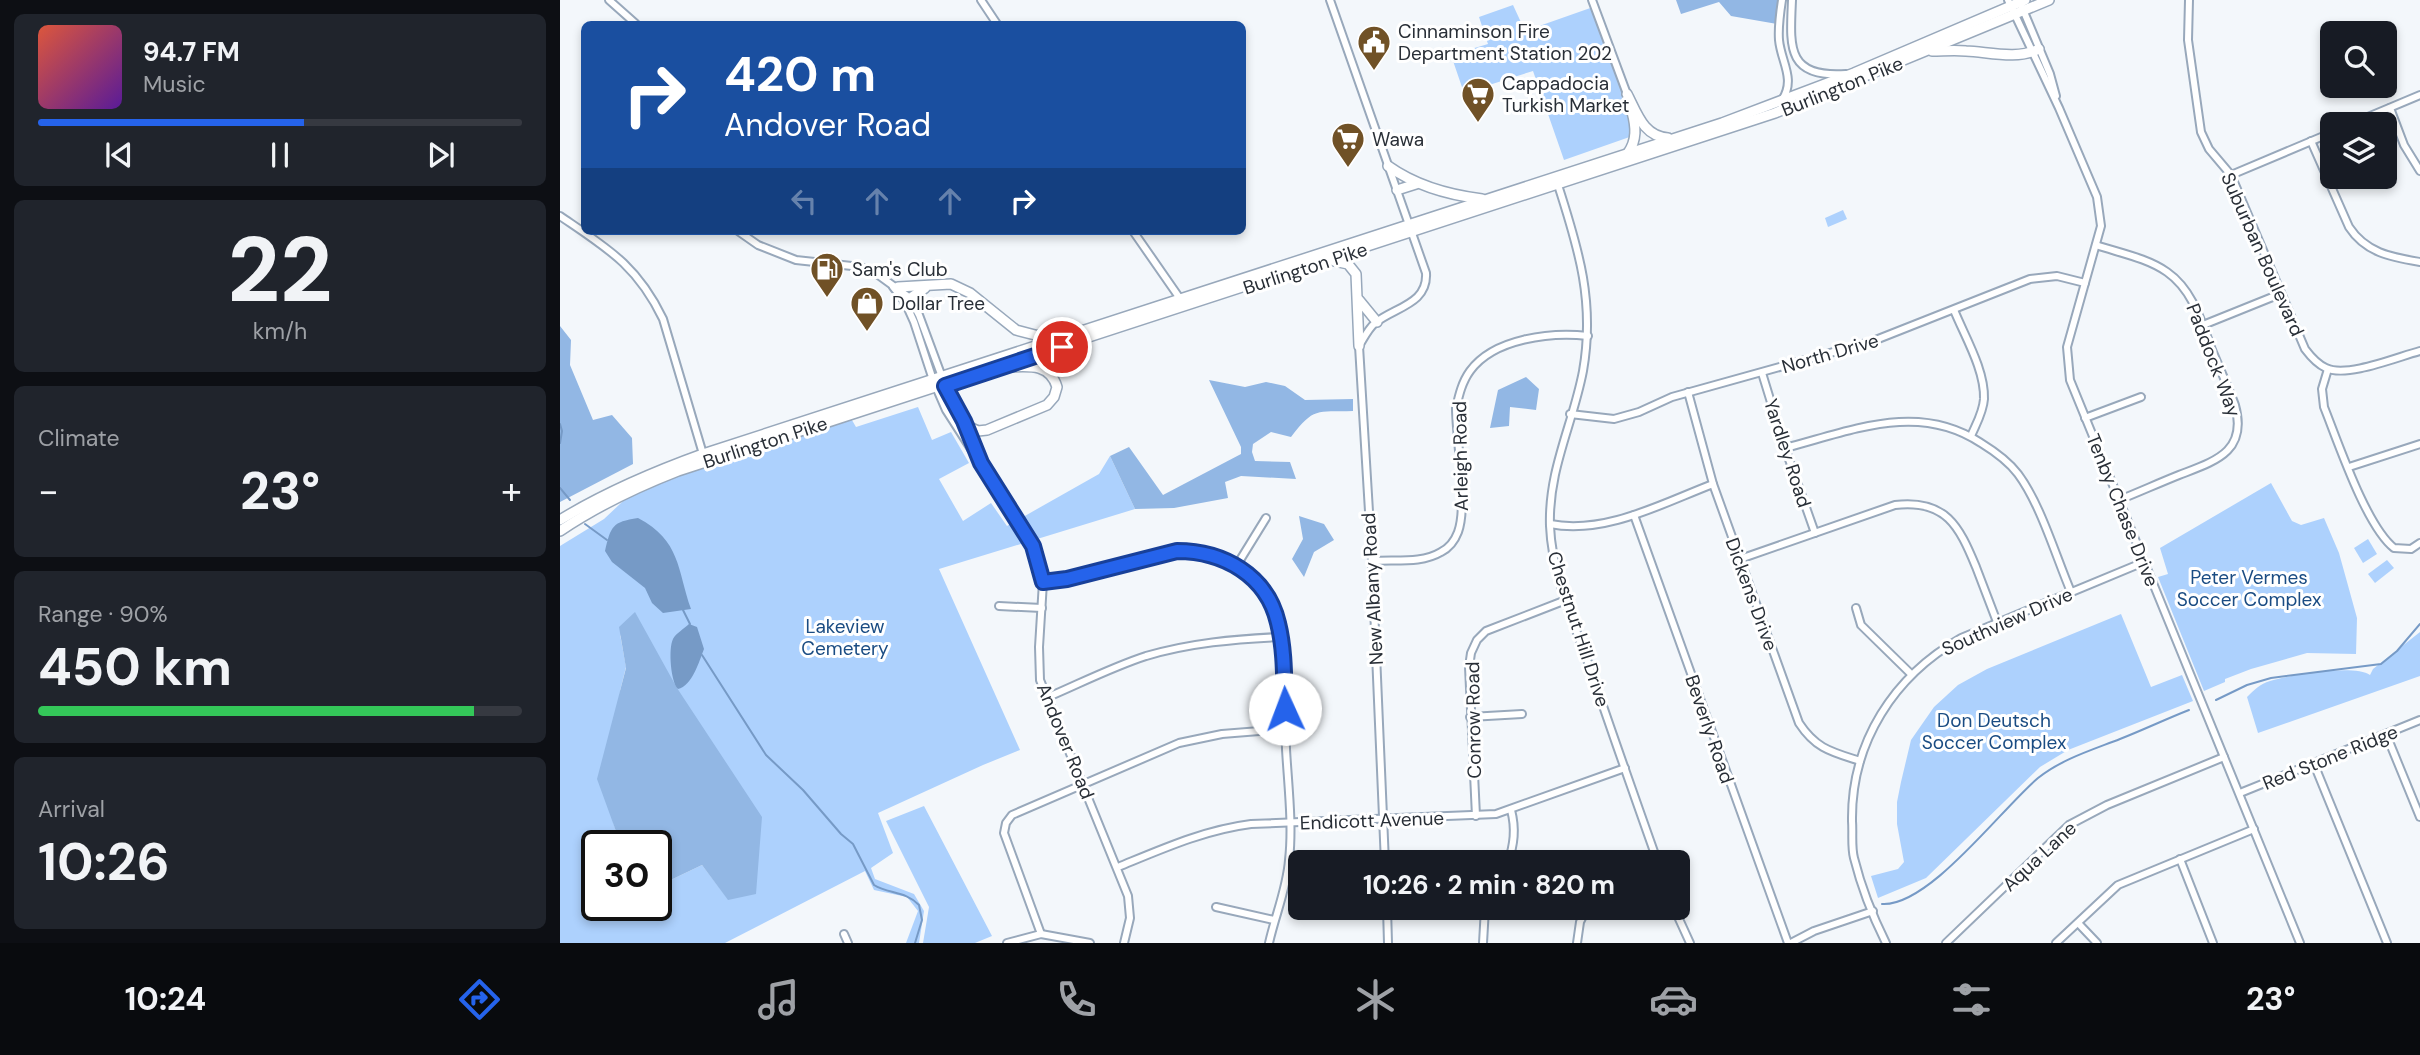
<!DOCTYPE html>
<meta charset="utf-8">
<style>
body{margin:0;font-family:"DM Sans",sans-serif;background:#20242c;color:#f1f3f6;height:100vh;display:flex;flex-direction:column;font-size:26px;white-space:nowrap}
*{box-sizing:border-box;margin:0}
p{font-size:23px;color:#9ea1a6}
.icon{flex:none;width:38px;height:38px;fill:none;stroke:currentColor;stroke-width:2;stroke-linecap:round;stroke-linejoin:round}
.map{position:relative;flex:1;overflow:hidden}
.details{display:flex;flex-direction:column;gap:14px;padding:14px;background:#0d0f14;width:560px}
.details>*{flex:none}
.hud{position:absolute;left:21px;top:21px;width:665px;height:214px;border-radius:10px;box-shadow:0 4px 10px #0003;background:#1a4fa0;color:#fff;overflow:hidden}
.fabs{position:absolute;left:1760px;top:21px;display:grid;gap:14px}
.fabs a{display:grid;place-items:center;width:77px;height:77px;border-radius:10px;background:#171b24;box-shadow:0 4px 10px #0003;font-size:35px}
.speed{position:absolute;left:21px;top:830px;display:flex;gap:14px;font-size:35px;font-weight:700;text-align:center}
.speed>*{display:grid;place-content:center;width:91px;height:91px;border-radius:50%;background:#171b24;box-shadow:0 4px 10px #0003;line-height:1}
.speed .limit{border:4px solid #111;border-radius:10px;background:#fff;color:#111}
.pin{position:absolute;display:grid;place-items:center;width:60px;height:60px;color:#fff;margin:-30px;border:4px solid #fff;border-radius:50%;box-shadow:0 2px 7px #0007}
.me{position:absolute;width:77px;margin:-38px;rotate:358deg;stroke-linejoin:round;filter:drop-shadow(0 0 5px #0008)}
.turn{display:flex;align-items:center;gap:24px;height:147px;padding:0 28px;font-size:32px}
.turn .icon{width:91px;height:91px;stroke-width:2.5}
.turn b{display:block;font-size:49px;line-height:60px}
.lanes{display:flex;align-items:center;height:66px;padding:0 28px;background:#0003;justify-content:center;gap:35px;direction:ltr}
.lanes .off{opacity:.35}
.big{font-size:52px;font-weight:700;line-height:1.1}
.details .tile{flex:1;display:flex;flex-direction:column;justify-content:center;gap:10px;min-width:0;padding:0 24px;border-radius:10px;background:#20242c}
.details .dial{align-items:center;gap:0}
.dial b{font-size:91px;line-height:1}
.song{display:flex;align-items:center;gap:21px}
.cover{width:84px;height:84px;border-radius:10px;background:linear-gradient(135deg,hsl(10 70% 55%),hsl(270 70% 35%))}
.played{height:7px;border-radius:4px;background:linear-gradient(90deg,#2563eb 55%,#363941 55%)}
.keys{display:flex;justify-content:space-around;direction:ltr}
.heat{display:flex;justify-content:space-between;align-items:center;font-size:38px;direction:ltr}
.charge{height:10px;border-radius:5px;background:linear-gradient(90deg,#34c759 90%,#363941 0)}
.trip{position:absolute;left:728px;top:850px;width:402px;height:70px;border-radius:10px;background:#171b24;box-shadow:0 4px 10px #0003;font-weight:700;line-height:70px;text-align:center}
.menu{display:flex;height:112px;justify-content:space-around;align-items:center;background:#090b0e;color:#9ea1a6}
.menu .icon{width:49px;height:49px}
.menu .active{color:#2563eb}
.menu b{font-size:32px;color:#f1f3f6}
main{display:flex;flex:1;min-height:0}
.map>svg:first-child{display:block}
.green{fill:#add1fd;fill-rule:evenodd}
.forest{fill:#92b7e4}
.water{fill:#769ac6}
.lines{fill:none;stroke-linecap:round;stroke-linejoin:round}
.stream{stroke:#769ac6;stroke-width:2}
.minor-casing{stroke:#98a8bb;stroke-width:10}
.highway-casing{stroke:#98a8bb;stroke-width:12}
.minor{stroke:#fff;stroke-width:6}
.highway{stroke:#fff;stroke-width:9}
.route-casing{stroke:#184099;stroke-width:18}
.route{stroke:#2563eb;stroke-width:12}
.labels{text-anchor:middle;stroke-width:6;stroke-linejoin:round;paint-order:stroke}
.poi-label{font-size:19px;fill:#292f37;stroke:#fff;text-anchor:start}
.street-label{font-size:19px;fill:#292f37;stroke:#fff}
.park-label{font-size:19px;fill:#1a4c83;stroke:#fff}
</style>
<main>
<section class="details">
<div class="tile">
<div class="song"><i class="cover"></i><div><b>94.7 FM</b><p>Music</p></div></div>
<div class="played"></div>
<div class="keys"><svg class="icon" aria-label="previous" viewBox="0 0 24 24"><path d="M18 5L8 12l10 7zM5 5v14"/></svg><svg class="icon" aria-label="pause" viewBox="0 0 24 24"><path d="M8 5v14M16 5v14"/></svg><svg class="icon" aria-label="next" viewBox="0 0 24 24"><path d="M6 5l10 7-10 7zM19 5v14"/></svg></div>
</div>
<div class="tile dial"><b>22</b><p>km/h</p></div>
<div class="tile"><p>Climate</p>
<div class="heat"><a>−</a><b class="big">23°</b><a>+</a></div>
</div>
<div class="tile"><p>Range · 90%</p><b class="big">450 km</b><div class="charge"></div></div>
<div class="tile"><p>Arrival</p><b class="big">10:26</b></div>
</section>
<div class="map">
<svg width="1860" height="943" viewBox="0 0 1860 943">
<rect width="100%" height="100%" fill="#f3f7fb"/>
<g class="green">
<path d="M 953,5 L 965,31 L 1036,6 L 1081,133 L 1004,160 L 973,71 L 904,93 L 891,55 L 928,44 L 919,17 Z"/>
<path d="M 1283,210 L 1287,219 L 1268,227 L 1265,218 Z"/>
<path d="M 358,407 L 372,440 L 391,432 L 409,463 L 379,479 L 403,521 L 431,503 L 447,526 L 539,474 L 550,456 L 575,509 L 379,569 L 460,750 L 423,765 L 318,813 L 333,853 L 311,868 L 315,879 L 354,894 L 364,911 L 359,943 L 346,943 L 358,911 L 347,897 L 314,890 L 305,871 L 165,943 L 0,943 L 0,546 L 44,519 L 78,487 L 289,415 L 296,427 ZM 60,634 L 168,899 L 142,865 L 96,887 L 96,905 L 37,905 L 37,845 L 61,845 L 53,822 L 60,691 L 66,667 Z"/>
<path d="M 1711,483 L 1732,521 L 1741,525 L 1764,518 L 1779,553 L 1797,618 L 1796,654 L 1747,653 L 1691,669 L 1665,679 L 1665,682 L 1644,691 L 1598,577 L 1608,574 L 1600,548 Z"/>
<path d="M 1808,539 L 1817,554 L 1803,563 L 1794,548 Z"/>
<path d="M 1827,560 L 1834,568 L 1815,583 L 1808,574 Z"/>
<path d="M 1561,614 L 1591,687 L 1622,675 L 1633,701 L 1508,750 L 1480,767 L 1366,878 L 1318,898 L 1311,876 L 1338,869 L 1344,862 L 1337,824 L 1337,802 L 1341,782 L 1351,740 L 1374,707 L 1398,685 L 1427,669 Z"/>
<path d="M 1860,632 L 1860,676 L 1698,733 L 1687,697 C 1694,690 1700,684 1710,681 C 1730,675 1794,664 1810,675 L 1813,669 Z"/>
<path d="M 364,806 L 432,936 L 415,943 L 363,943 L 369,907 L 326,821 Z"/>
</g>
<g class="forest">
<path d="M 1116,0 L 1226,0 L 1223,25 L 1171,16 L 1159,2 L 1121,14 Z"/>
<path d="M 0,326 L 11,340 L 10,365 L 33,420 L 52,415 L 72,438 L 73,464 L 0,502 Z"/>
<path d="M 966,377 L 979,389 L 976,410 L 950,407 L 949,426 L 930,428 L 938,390 Z"/>
<path d="M 649,380 L 685,387 L 706,382 L 725,386 L 745,400 L 793,399 L 793,411 C 756,412 754,407 731,437 L 711,432 L 693,444 L 692,452 L 695,461 L 730,462 L 736,479 L 681,476 L 665,482 L 668,498 L 614,508 L 575,509 L 550,456 L 569,447 L 603,495 L 681,454 L 681,447 Z"/>
<path d="M 739,516 L 764,524 L 774,540 L 754,552 L 744,577 L 732,559 L 743,539 Z"/>
<path d="M 75,612 L 117,688 L 202,817 L 196,894 L 168,900 L 142,865 L 96,887 L 96,845 L 61,845 L 37,779 L 66,668 L 59,627 Z"/>
</g>
<g class="water">
<path d="M 78,518 C 121,541 117,569 131,609 L 103,613 L 92,603 L 85,588 L 52,562 L 45,551 C 51,526 52,522 78,518 Z"/>
<path d="M 129,624 L 137,627 L 144,649 C 139,662 132,686 118,689 C 111,683 108,649 113,639 C 116,633 124,629 129,624 Z"/>
</g>
<g class="lines">
<g class="stream">
<path d="M 0,424 L 2,431 L 0,443"/>
<path d="M 0,488 L 10,500"/>
<path d="M 25,524 L 47,540"/>
<path d="M 123,610 L 130,624"/>
<path d="M 142,655 L 206,755 L 243,790 L 281,834 L 293,844 L 314,885 C 328,894 346,891 359,905 L 362,920 L 355,943"/>
<path d="M 1656,700 L 1687,685 L 1711,678 L 1821,664 L 1837,651 L 1860,624"/>
<path d="M 1322,904 C 1369,907 1442,808 1478,778 C 1502,759 1532,750 1560,739 C 1583,730 1606,719 1629,710"/>
</g>
<defs>
<g id="minor">
<path d="M 49,0 L 76,24"/>
<path d="M 421,0 L 437,24"/>
<path d="M 770,0 L 866,273 C 868,304 835,307 815,323 C 808,329 804,338 799,346 L 812,561 L 825,863"/>
<path d="M 1032,0 L 1067,94"/>
<path d="M 1222,0 C 1220,13 1218,27 1219,40 C 1221,62 1236,79 1222,100"/>
<path d="M 1232,0 C 1230,47 1226,78 1286,74"/>
<path d="M 1448,0 L 1499,108 L 1537,197 L 1541,226 L 1507,347 L 1510,380 L 1740,943"/>
<path d="M 1459,0 L 1490,74 L 1496,96"/>
<path d="M 1629,0 L 1628,40 L 1641,132 L 1649,149 L 1671,175 L 1745,349 C 1751,357 1757,364 1766,368 C 1787,378 1837,357 1860,351"/>
<path d="M 1830,108 L 1844,145 L 1860,171"/>
<path d="M 1791,124 L 1860,95"/>
<path d="M 1751,141 L 1789,227 C 1806,253 1831,257 1860,262"/>
<path d="M 1671,175 L 1773,132"/>
<path d="M 998,185 C 1019,250 1035,303 1023,371 C 1013,424 988,470 990,526 C 992,575 1014,623 1030,668 C 1052,733 1075,798 1098,863"/>
<path d="M 0,216 C 47,248 77,265 103,319 L 143,454"/>
<path d="M 178,231 L 198,245 L 236,260 L 301,267 L 317,274 L 350,298 L 359,315 L 385,385 L 404,420 L 417,454 L 473,546 L 480,564 L 483,582 L 479,647 L 480,680 L 568,896 L 570,918 L 564,943"/>
<path d="M 573,231 L 621,300"/>
<path d="M 1536,245 C 1560,253 1587,258 1607,272 C 1633,290 1642,323 1652,350 C 1660,369 1668,387 1675,405 C 1688,452 1655,461 1619,475 C 1599,483 1579,492 1559,500"/>
<path d="M 333,287 L 345,302 L 354,322 L 373,380 L 386,410 L 411,449"/>
<path d="M 1394,310 C 1405,337 1425,370 1424,399 C 1423,413 1416,424 1411,436"/>
<path d="M 1643,325 L 1720,294"/>
<path d="M 1768,369 L 1762,389 L 1764,407 C 1778,442 1806,526 1834,548 L 1851,549 L 1860,543"/>
<path d="M 1202,373 L 1225,448 L 1255,533"/>
<path d="M 1128,392 L 1153,484 L 1239,723 C 1256,749 1272,752 1300,761"/>
<path d="M 1010,414 L 1054,419 L 1079,412 L 1112,397 L 1313,341 L 1470,279 L 1497,276 L 1525,283"/>
<path d="M 1525,418 L 1581,397"/>
<path d="M 1225,448 C 1291,431 1358,401 1421,443 C 1434,451 1449,462 1458,474 C 1481,505 1496,557 1511,592"/>
<path d="M 1789,467 L 1860,444"/>
<path d="M 1074,515 L 1228,943"/>
<path d="M 990,524 C 1045,535 1103,503 1153,484"/>
<path d="M 1180,559 L 1335,505 C 1386,499 1399,526 1416,567 C 1423,585 1430,604 1437,622"/>
<path d="M 812,561 C 834,559 861,564 881,552 C 889,548 895,540 898,532 C 908,505 896,439 896,408 C 899,395 902,382 910,371 C 934,338 991,332 1028,336"/>
<path d="M 677,565 L 706,518"/>
<path d="M 483,582 C 533,585 583,544 633,551 C 666,555 694,572 710,602 C 729,637 724,708 726,749 C 728,785 733,824 729,860 C 727,888 715,916 709,943"/>
<path d="M 439,606 L 482,608"/>
<path d="M 1296,608 L 1301,625 L 1351,674"/>
<path d="M 486,698 C 519,684 552,667 586,656 C 630,643 675,639 720,637"/>
<path d="M 910,717 L 962,714"/>
<path d="M 1826,734 L 1860,817"/>
<path d="M 1754,764 L 1827,943"/>
<path d="M 1680,793 L 1860,720"/>
<path d="M 916,816 L 909,667 L 911,653 L 917,640 L 926,631 L 1006,600"/>
<path d="M 1620,859 L 1653,943"/>
<path d="M 948,863 C 954,844 956,829 951,810"/>
<path d="M 1074,863 L 1095,855"/>
<path d="M 558,867 C 602,849 644,830 691,824 L 936,814 L 1065,768"/>
<path d="M 656,907 L 714,920"/>
<path d="M 827,908 L 828,943"/>
<path d="M 1114,908 L 1130,943"/>
<path d="M 1518,923 L 1537,943"/>
<path d="M 284,934 L 288,943"/>
<path d="M 481,934 L 444,833 L 446,823 L 452,815 L 619,743 L 662,734 L 725,729"/>
<path d="M 447,943 L 481,934 L 530,943"/>
<path d="M 923,943 L 925,908"/>
<path d="M 1017,943 L 1020,922 L 1027,908"/>
<path d="M 1231,943 L 1254,931 L 1313,911"/>
<path d="M 1326,943 C 1313,917 1301,886 1294,858 C 1291,846 1293,833 1292,821 C 1291,742 1334,676 1401,638 L 1584,562"/>
<path d="M 1386,943 L 1509,825 L 1547,805 L 1664,757"/>
<path d="M 1496,943 L 1558,885 L 1694,829"/>
</g>
<g id="highway">
<path d="M 1372,51 C 1383,51 1395,50 1406,51 C 1429,52 1457,60 1479,49"/>
<path d="M 1067,94 C 1077,113 1083,136 1108,138"/>
<path d="M 1068,153 C 1077,140 1076,127 1072,112"/>
<path d="M 828,166 C 856,186 889,195 922,199"/>
<path d="M 837,190 L 856,184"/>
<path d="M 774,261 L 788,264 L 796,274 L 799,346"/>
<path d="M 338,287 L 391,284 L 410,293 L 456,330 L 475,335 L 502,336"/>
<path d="M 799,300 L 817,322"/>
<path d="M 345,302 L 365,288"/>
<path d="M 405,425 L 418,431 L 427,430 L 487,405 L 494,397 L 497,387 C 490,364 470,366 450,367"/>
<path d="M 0,520 C 46,492 93,472 143,454 L 1162,123 L 1294,73 L 1465,0"/>
<path d="M 0,531 C 37,506 77,487 118,471 L 1215,113 L 1489,0"/>
</g>
</defs>
<use href="#minor" class="minor-casing"/>
<use href="#highway" class="highway-casing"/>
<use href="#minor" class="minor"/>
<use href="#highway" class="highway"/>
</g>
<g class="lines">
<defs>
<path id="route" d="M 502,347 L 385,386 L 404,421 L 421,463 L 473,546 L 483,582 L 507,579 L 617,551 C 663,551 707,575 718,623 C 725,651 724,681 725,709"/>
</defs>
<use href="#route" class="route-casing"/>
<use href="#route" class="route"/>
</g>
<defs>
<symbol id="civic-pin" viewBox="-11 -11 22 30"><path d="M0 17L-7.5 6A9.5 9.5 0 1 1 7.5 6Z" fill="#705126" stroke="#fff"/><path d="M-.6-6.5H3V-4.5H.6V-3L4-1V1h2V6H-6V1h2V-1L-.6-3ZM-1.2 2.5V6h2.4V2.5Z" fill="#fff"/></symbol>
<symbol id="supermarket-pin" viewBox="-11 -11 22 30"><path d="M0 17L-7.5 6A9.5 9.5 0 1 1 7.5 6Z" fill="#705126" stroke="#fff"/><path d="M-6-5.5h2.5l.6 2H6L4.5 2H-2.5L-4.4-4H-6ZM-1.5 3.2a1.3 1.3 0 1 0 .1 0ZM3 3.2a1.3 1.3 0 1 0 .1 0Z" fill="#fff"/></symbol>
<symbol id="fuel-pin" viewBox="-11 -11 22 30"><path d="M0 17L-7.5 6A9.5 9.5 0 1 1 7.5 6Z" fill="#705126" stroke="#fff"/><path d="M-5.5-6h7V0h2V4h1.3V-2.5L3-4.5l.8-.8L6-3V5H2.5V1h-1V6h-7ZM-4.2-4.7v3.2H.2V-4.7Z" fill="#fff"/></symbol>
<symbol id="shop-pin" viewBox="-11 -11 22 30"><path d="M0 17L-7.5 6A9.5 9.5 0 1 1 7.5 6Z" fill="#705126" stroke="#fff"/><path d="M-5-2.5h2.3a2.7 3.5 0 0 1 5.4 0H5L5.5 6h-11ZM-1.5-2.5h3a1.5 2.3 0 0 0-3 0Z" fill="#fff"/></symbol>
</defs>
<g fill-rule="evenodd">
<use href="#civic-pin" x="795" y="23" width="38" height="52"/>
<use href="#supermarket-pin" x="899" y="75" width="38" height="52"/>
<use href="#supermarket-pin" x="769" y="120" width="38" height="52"/>
<use href="#fuel-pin" x="248" y="250" width="38" height="52"/>
<use href="#shop-pin" x="288" y="284" width="38" height="52"/>
</g>
<g class="labels">
<g class="poi-label">
<text x="838" y="38">Cinnaminson Fire<tspan x="838" dy="22">Department Station 202</tspan></text>
<text x="942" y="90">Cappadocia<tspan x="942" dy="22">Turkish Market</tspan></text>
<text x="812" y="146">Wawa</text>
<text x="292" y="276">Sam's Club</text>
<text x="332" y="310">Dollar Tree</text>
</g>
<g class="street-label">
<text transform="translate(1282 86) rotate(-22)" y="7">Burlington Pike</text>
<text transform="translate(1703 254) rotate(66)" y="7">Suburban Boulevard</text>
<text transform="translate(745 268) rotate(-18)" y="7">Burlington Pike</text>
<text transform="translate(1270 353) rotate(-16)" y="7">North Drive</text>
<text transform="translate(1654 360) rotate(69)" y="7">Paddock Way</text>
<text transform="translate(205 442) rotate(-18)" y="7">Burlington Pike</text>
<text transform="translate(1228 453) rotate(72)" y="7">Yardley Road</text>
<text transform="translate(900 456) rotate(-91)" y="7">Arleigh Road</text>
<text transform="translate(1563 510) rotate(68)" y="7">Tenby Chase Drive</text>
<text transform="translate(812 589) rotate(-93)" y="7">New Albany Road</text>
<text transform="translate(1192 594) rotate(70)" y="7">Dickens Drive</text>
<text transform="translate(1447 621) rotate(-24)" y="7">Southview Drive</text>
<text transform="translate(1019 629) rotate(72)" y="7">Chestnut Hill Drive</text>
<text transform="translate(913 720) rotate(-91)" y="7">Conrow Road</text>
<text transform="translate(1150 729) rotate(71)" y="7">Beverly Road</text>
<text transform="translate(506 741) rotate(68)" y="7">Andover Road</text>
<text transform="translate(1770 757) rotate(-22)" y="7">Red Stone Ridge</text>
<text transform="translate(812 820) rotate(-2)" y="7">Endicott Avenue</text>
<text transform="translate(1479 856) rotate(-43)" y="7">Aqua Lane</text>
</g>
<g class="park-label">
<text x="1689" y="584">Peter Vermes<tspan x="1689" dy="22">Soccer Complex</tspan></text>
<text x="285" y="633">Lakeview<tspan x="285" dy="22">Cemetery</tspan></text>
<text x="1434" y="727">Don Deutsch<tspan x="1434" dy="22">Soccer Complex</tspan></text>
</g>
</g>
</svg>
<div class="fabs">
<a><svg class="icon" aria-label="search" viewBox="0 0 24 24"><circle cx="10" cy="10" r="6"/><path d="M15 15l6 6"/></svg></a>
<a><svg class="icon" aria-label="layers" viewBox="0 0 24 24"><path d="M12 4l9 5-9 5-9-5zM3 14l9 5 9-5"/></svg></a>
</div>
<div class="speed"><div class="limit">30</div></div>
<div class="pin" style="left:502px;top:347px;background:#d93025"><svg class="icon" aria-label="arrive" viewBox="0 0 24 24"><path d="M6 21V4h12l-3 4 3 4H6"/></svg></div>
<svg class="me" style="left:725px;top:709px" viewBox="-20 -20 40 40"><circle r="19" fill="#fff"/><path d="M0-13L10 11 0 6-10 11z" fill="#2563eb"/></svg>
<div class="trip">10:26 · 2 min · 820 m</div>
<div class="hud">
<div class="turn"><svg class="icon" aria-label="right" viewBox="0 0 24 24"><path d="M7 20v-9h11M14 6l5 5-5 5"/></svg><div><b>420 m</b>Andover Road</div></div>
<div class="lanes"><svg class="icon off" aria-label="left" viewBox="0 0 24 24"><path d="M17 20v-9H6M10 6l-5 5 5 5"/></svg><svg class="icon off" aria-label="ahead" viewBox="0 0 24 24"><path d="M12 20V5M6 11l6-6 6 6"/></svg><svg class="icon off" aria-label="ahead" viewBox="0 0 24 24"><path d="M12 20V5M6 11l6-6 6 6"/></svg><svg class="icon" aria-label="right" viewBox="0 0 24 24"><path d="M7 20v-9h11M14 6l5 5-5 5"/></svg></div>
</div>
</div>
</main>
<nav class="menu">
<b>10:24</b>
<svg class="icon active" aria-label="directions" viewBox="0 0 24 24"><path d="M12 3l9 9-9 9-9-9zM9 14v-3h6M13 9l2 2-2 2"/></svg>
<svg class="icon" aria-label="music" viewBox="0 0 24 24"><path d="M9 18V5l10-2v13"/><circle cx="6" cy="18" r="3"/><circle cx="16" cy="16" r="3"/></svg>
<svg class="icon" aria-label="phone" viewBox="0 0 24 24"><path d="M5 4h4l2 5-3 2q2 4 5 5l2-3 5 2v4C11 20 4 13 5 4z"/></svg>
<svg class="icon" aria-label="climate" viewBox="0 0 24 24"><path d="M12 3v18M4 7l16 10M4 17L20 7"/></svg>
<svg class="icon" aria-label="car" viewBox="0 0 24 24"><path d="M5 17H2v-5l4-1 3-4h7l3 4 3 1v5h-3M9 17h6M6 11h13"/><circle cx="7" cy="17" r="2"/><circle cx="17" cy="17" r="2"/></svg>
<svg class="icon" aria-label="filters" viewBox="0 0 24 24"><path d="M4 7h16M4 17h16"/><circle cx="9" cy="7" r="2"/><circle cx="15" cy="17" r="2"/></svg>
<b>23°</b>
</nav>
